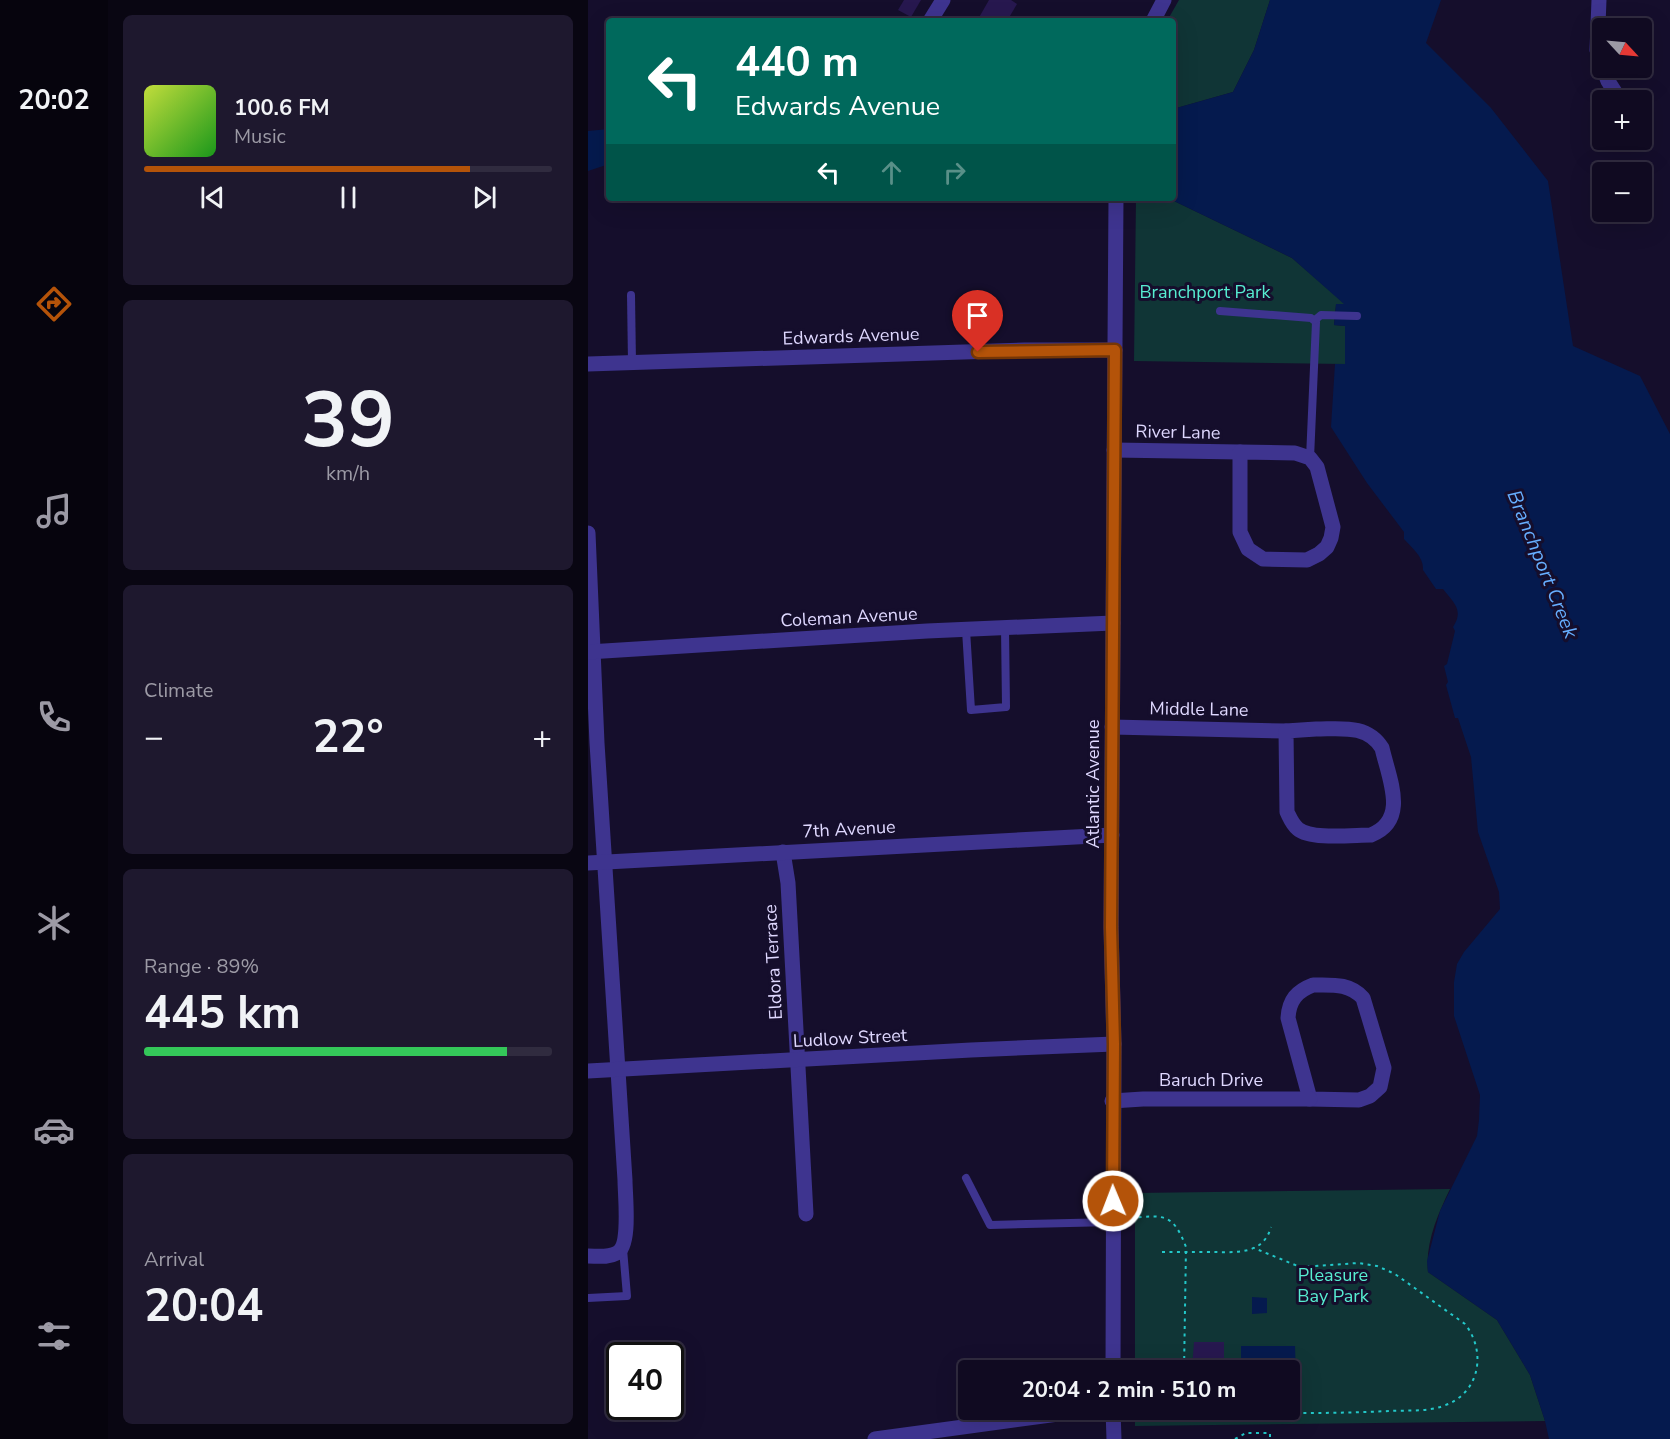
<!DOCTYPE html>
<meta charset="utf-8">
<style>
body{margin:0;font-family:"Nunito Sans",sans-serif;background:#1e182e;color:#f1f3f6;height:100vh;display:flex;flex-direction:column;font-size:22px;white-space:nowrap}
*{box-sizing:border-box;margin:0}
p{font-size:20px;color:#9c9aa5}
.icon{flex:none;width:33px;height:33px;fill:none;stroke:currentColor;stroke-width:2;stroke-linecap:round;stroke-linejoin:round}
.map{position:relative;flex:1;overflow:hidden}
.side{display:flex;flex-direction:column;gap:15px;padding:15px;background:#090612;width:480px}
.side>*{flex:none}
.banner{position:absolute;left:18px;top:18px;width:570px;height:183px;border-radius:6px;box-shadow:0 6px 24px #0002,0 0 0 2px #302b3f;background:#00695c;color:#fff;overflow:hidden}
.needle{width:39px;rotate:116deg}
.buttons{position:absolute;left:1004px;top:18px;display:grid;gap:12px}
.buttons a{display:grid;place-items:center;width:60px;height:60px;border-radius:6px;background:#100a21;box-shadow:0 6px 24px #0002,0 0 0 2px #302b3f;font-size:30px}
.speed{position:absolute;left:18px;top:1342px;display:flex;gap:12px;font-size:30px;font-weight:700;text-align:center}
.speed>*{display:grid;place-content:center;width:78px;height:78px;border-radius:50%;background:#100a21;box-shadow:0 6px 24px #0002,0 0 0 2px #302b3f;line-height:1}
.speed .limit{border:3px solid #111;border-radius:9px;background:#fff;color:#111}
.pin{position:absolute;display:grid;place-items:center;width:51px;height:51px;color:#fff;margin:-62px -26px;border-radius:50% 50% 50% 0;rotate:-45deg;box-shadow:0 0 6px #0007}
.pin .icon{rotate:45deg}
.me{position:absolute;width:66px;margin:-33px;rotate:359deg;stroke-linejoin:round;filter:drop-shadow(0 0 4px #0008)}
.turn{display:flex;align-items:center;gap:21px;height:126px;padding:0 30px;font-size:27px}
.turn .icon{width:78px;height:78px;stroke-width:2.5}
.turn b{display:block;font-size:42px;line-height:51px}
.lanes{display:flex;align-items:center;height:57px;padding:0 30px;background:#0003;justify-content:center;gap:30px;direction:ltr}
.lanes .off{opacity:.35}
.big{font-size:45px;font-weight:700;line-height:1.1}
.side .tile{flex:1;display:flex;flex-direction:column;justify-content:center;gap:9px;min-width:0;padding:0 21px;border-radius:9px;background:#1e182e}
.side .dial{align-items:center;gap:0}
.dial b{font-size:78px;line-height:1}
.song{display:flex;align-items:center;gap:18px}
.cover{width:72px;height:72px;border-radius:9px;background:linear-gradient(135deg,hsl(70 70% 55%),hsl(120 70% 35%))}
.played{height:6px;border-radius:3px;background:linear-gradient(90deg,#b45309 80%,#302b3f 80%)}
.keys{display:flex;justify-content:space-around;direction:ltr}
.heat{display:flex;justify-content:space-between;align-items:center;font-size:33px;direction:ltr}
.charge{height:9px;border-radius:4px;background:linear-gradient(90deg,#34c759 89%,#302b3f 0)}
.trip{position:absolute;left:370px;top:1360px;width:342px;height:60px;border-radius:6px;background:#100a21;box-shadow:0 6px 24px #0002,0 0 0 2px #302b3f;font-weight:700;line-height:60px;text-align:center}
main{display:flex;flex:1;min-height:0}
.tab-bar{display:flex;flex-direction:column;width:108px;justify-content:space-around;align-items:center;background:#06040d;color:#9c9aa5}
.tab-bar .icon{width:42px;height:42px}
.tab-bar .current{color:#b45309}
.tab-bar b{font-size:27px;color:#f1f3f6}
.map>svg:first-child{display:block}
.green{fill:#103536}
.water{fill:#051a4e}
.building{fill:#27184f}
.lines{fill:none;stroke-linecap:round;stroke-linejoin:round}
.path{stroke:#23c8c9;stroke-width:2;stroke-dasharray:3 4.5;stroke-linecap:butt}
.service{stroke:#3e348f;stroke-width:8}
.minor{stroke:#3e348f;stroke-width:15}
.tertiary{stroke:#3e348f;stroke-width:15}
.route-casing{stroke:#753606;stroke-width:15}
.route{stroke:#b45309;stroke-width:10}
.labels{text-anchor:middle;stroke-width:6;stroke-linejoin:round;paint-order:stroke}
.park-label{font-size:18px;fill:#57edd1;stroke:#150e2c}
.street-label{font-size:18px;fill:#dfd8ff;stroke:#150e2c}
.water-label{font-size:20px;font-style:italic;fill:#66aeff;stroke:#150e2c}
</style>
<main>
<nav class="tab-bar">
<b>20:02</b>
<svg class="icon current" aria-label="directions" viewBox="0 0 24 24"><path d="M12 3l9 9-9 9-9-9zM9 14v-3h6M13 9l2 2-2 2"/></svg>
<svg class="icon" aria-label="music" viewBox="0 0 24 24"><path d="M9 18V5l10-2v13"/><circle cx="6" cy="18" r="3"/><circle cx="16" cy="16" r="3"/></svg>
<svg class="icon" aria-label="phone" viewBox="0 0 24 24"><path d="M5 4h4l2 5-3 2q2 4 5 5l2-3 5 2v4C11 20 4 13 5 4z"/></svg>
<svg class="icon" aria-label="climate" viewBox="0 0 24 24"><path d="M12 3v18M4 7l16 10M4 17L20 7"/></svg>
<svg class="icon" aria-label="car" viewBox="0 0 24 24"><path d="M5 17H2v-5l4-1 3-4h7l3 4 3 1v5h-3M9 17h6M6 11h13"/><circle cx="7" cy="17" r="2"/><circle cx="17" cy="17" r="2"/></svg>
<svg class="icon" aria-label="filters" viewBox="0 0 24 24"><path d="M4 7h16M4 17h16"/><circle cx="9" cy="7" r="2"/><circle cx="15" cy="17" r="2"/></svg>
</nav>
<section class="side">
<div class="tile">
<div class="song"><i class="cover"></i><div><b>100.6 FM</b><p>Music</p></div></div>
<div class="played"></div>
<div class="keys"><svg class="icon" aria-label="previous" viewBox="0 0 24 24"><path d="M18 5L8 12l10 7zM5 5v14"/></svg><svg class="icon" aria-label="pause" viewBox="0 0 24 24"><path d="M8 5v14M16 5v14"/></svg><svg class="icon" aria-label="next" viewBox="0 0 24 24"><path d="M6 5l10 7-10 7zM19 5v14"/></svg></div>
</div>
<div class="tile dial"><b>39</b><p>km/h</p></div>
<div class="tile"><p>Climate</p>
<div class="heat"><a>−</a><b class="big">22°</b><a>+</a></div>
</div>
<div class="tile"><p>Range · 89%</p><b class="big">445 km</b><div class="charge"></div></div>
<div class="tile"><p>Arrival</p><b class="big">20:04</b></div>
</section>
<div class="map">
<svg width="1082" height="1439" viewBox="0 0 1082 1439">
<rect width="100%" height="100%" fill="#150e2c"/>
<g class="green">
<path d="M 591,0 L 682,0 L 666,50 L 645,92 L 585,109 L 585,21 L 579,21 Z"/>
<path d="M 585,178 L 587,178 L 586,201 L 704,258 L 757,304 L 748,305 L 746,325 L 757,326 L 757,364 L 546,361 L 548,198 L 585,198 Z"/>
<path d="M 862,1189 C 850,1214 837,1243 840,1272 L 909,1320 L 942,1375 L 957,1421 L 547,1426 L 547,1410 L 702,1410 L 702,1371 L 547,1371 L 547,1193 Z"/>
</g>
<g class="water">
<path d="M 682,0 L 853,0 L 838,43 L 903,108 L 960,181 L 985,346 L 1052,376 L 1082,434 L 1082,1439 L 961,1439 L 957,1421 L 942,1375 L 909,1320 L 840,1272 L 839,1261 L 852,1211 L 889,1136 L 891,1120 L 892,1095 L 866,1016 L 866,982 L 869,964 L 876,952 L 912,909 L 911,892 L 890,832 L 883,757 L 870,718 L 867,718 L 858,685 L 860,682 L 856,666 L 859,664 L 867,631 L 865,627 C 876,610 866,603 855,589 L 848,589 L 835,570 C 836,557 824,548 816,539 L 816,532 L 779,483 L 743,427 L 747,364 L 757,364 L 757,326 L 746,325 L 748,304 L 756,304 L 704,258 L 586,201 L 585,109 L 645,92 L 666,50 Z"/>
<path d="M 21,129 L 21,164 L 0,171 L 0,131 Z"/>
<path d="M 664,1297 L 679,1298 L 679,1313 L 664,1314 Z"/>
<path d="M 653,1346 L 707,1346 L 708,1376 L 702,1376 L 702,1371 L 653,1371 Z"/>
</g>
<g class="building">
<path d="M 316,0 L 333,0 L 323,17 L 310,10 Z"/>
<path d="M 401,0 L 423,0 L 429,4 L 419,21 L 389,21 Z"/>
<path d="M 606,1342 L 636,1342 L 636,1371 L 604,1369 Z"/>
</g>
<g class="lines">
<g class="path">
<path d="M 543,1218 C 576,1215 585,1213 598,1247 L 596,1371"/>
<path d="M 574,1252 C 590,1252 606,1252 623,1252 C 646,1252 675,1256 683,1227"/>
<path d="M 611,1410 L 618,1413 C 679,1413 740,1414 801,1411 C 818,1410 839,1412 855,1406 C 892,1394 899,1352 877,1324 L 807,1274 L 789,1266 L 770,1263 L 712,1267 L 666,1248"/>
<path d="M 543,1416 L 615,1413"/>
<path d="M 647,1439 L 658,1433 L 682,1433 L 682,1439"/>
</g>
<g class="service">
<path d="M 43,295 L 44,363"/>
<path d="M 632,311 L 723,318 L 728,322 L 722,458"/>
<path d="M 727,320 L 733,315 L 769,316"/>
<path d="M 378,630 L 383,710 L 418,707 L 417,628"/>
<path d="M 378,1178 L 402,1225 L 525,1222"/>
<path d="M 0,1298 L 39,1296 L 35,1249"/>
</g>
<g class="minor">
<path d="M 1011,0 L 1009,50 L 1014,65"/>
<path d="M 342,21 L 355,0"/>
<path d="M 1015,68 L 1020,81 L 1032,100"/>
<path d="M 0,364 L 436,350 L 527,350"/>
<path d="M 526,450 L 652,452"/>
<path d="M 652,452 L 707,453 L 722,458 L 729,467 L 745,527 L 743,538 L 739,547 L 731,554 L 719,560 L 675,559 L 660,549 L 652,532 Z"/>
<path d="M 0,533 L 9,743 L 37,1180 C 37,1196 43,1246 29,1253 C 20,1258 9,1256 0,1256"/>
<path d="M 0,652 L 339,631 L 525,623"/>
<path d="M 524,727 L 698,731"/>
<path d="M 728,729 C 753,729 779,724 794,748 C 801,779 821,820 783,835 C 765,835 723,840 710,829 C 704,824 702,818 699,812 L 698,731 Z"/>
<path d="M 195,852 L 200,883 L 218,1214"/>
<path d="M 725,985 C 745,985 761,983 775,998 L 796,1068 L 792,1087 L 782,1096 L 771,1100 L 722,1099 L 700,1018 C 701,1000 709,991 725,985 Z"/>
<path d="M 0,1071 L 383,1050 L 526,1044"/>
<path d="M 524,1101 L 555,1099 L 722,1099"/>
<path d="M 287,1439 L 500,1410"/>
</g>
<g class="tertiary">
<path d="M 565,21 L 576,0"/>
<path d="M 0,863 L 524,835"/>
<path d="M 525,1371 L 526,1044 L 523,927 L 528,198"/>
<path d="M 525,1410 L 526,1439"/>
</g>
</g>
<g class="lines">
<defs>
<path id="route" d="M 390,352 L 527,350 L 523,927 L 526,1044 L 525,1201"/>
</defs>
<use href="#route" class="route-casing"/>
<use href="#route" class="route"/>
</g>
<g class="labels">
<g class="park-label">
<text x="617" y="298">Branchport Park</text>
<text x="745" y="1281">Pleasure<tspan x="745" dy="21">Bay Park</tspan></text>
</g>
<g class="street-label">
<text transform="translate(263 336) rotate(-2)" y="6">Edwards Avenue</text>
<text transform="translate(590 432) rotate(1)" y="6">River Lane</text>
<text transform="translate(261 617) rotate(-3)" y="6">Coleman Avenue</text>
<text transform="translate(611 709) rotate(1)" y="6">Middle Lane</text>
<text transform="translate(505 784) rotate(-90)" y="6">Atlantic Avenue</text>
<text transform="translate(261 829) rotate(-3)" y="6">7th Avenue</text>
<text transform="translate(185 962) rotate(-93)" y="6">Eldora Terrace</text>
<text transform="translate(262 1038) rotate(-3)" y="6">Ludlow Street</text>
<text x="623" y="1086">Baruch Drive</text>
</g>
<g class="water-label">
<text transform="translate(955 564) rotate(68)" y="7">Branchport Creek</text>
</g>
</g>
</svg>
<div class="buttons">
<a><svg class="needle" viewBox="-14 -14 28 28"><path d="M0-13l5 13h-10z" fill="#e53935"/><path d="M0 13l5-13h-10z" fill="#9c9aa5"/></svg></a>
<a>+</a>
<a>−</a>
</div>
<div class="speed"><div class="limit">40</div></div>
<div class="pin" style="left:390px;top:352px;background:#d93025"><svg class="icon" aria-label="arrive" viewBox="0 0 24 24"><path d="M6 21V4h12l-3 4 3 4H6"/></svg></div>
<svg class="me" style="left:525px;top:1201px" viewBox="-20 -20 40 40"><circle r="17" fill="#b45309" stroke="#fff" stroke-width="3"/><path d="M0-11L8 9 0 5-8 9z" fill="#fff"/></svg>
<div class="trip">20:04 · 2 min · 510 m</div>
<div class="banner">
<div class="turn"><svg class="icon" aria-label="left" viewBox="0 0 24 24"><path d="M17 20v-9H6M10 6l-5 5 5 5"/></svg><div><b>440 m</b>Edwards Avenue</div></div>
<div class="lanes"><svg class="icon" aria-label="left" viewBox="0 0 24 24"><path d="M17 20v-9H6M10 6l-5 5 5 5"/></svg><svg class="icon off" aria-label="ahead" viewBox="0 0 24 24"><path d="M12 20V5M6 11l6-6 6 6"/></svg><svg class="icon off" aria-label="right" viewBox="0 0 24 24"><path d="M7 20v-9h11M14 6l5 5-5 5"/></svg></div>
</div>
</div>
</main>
